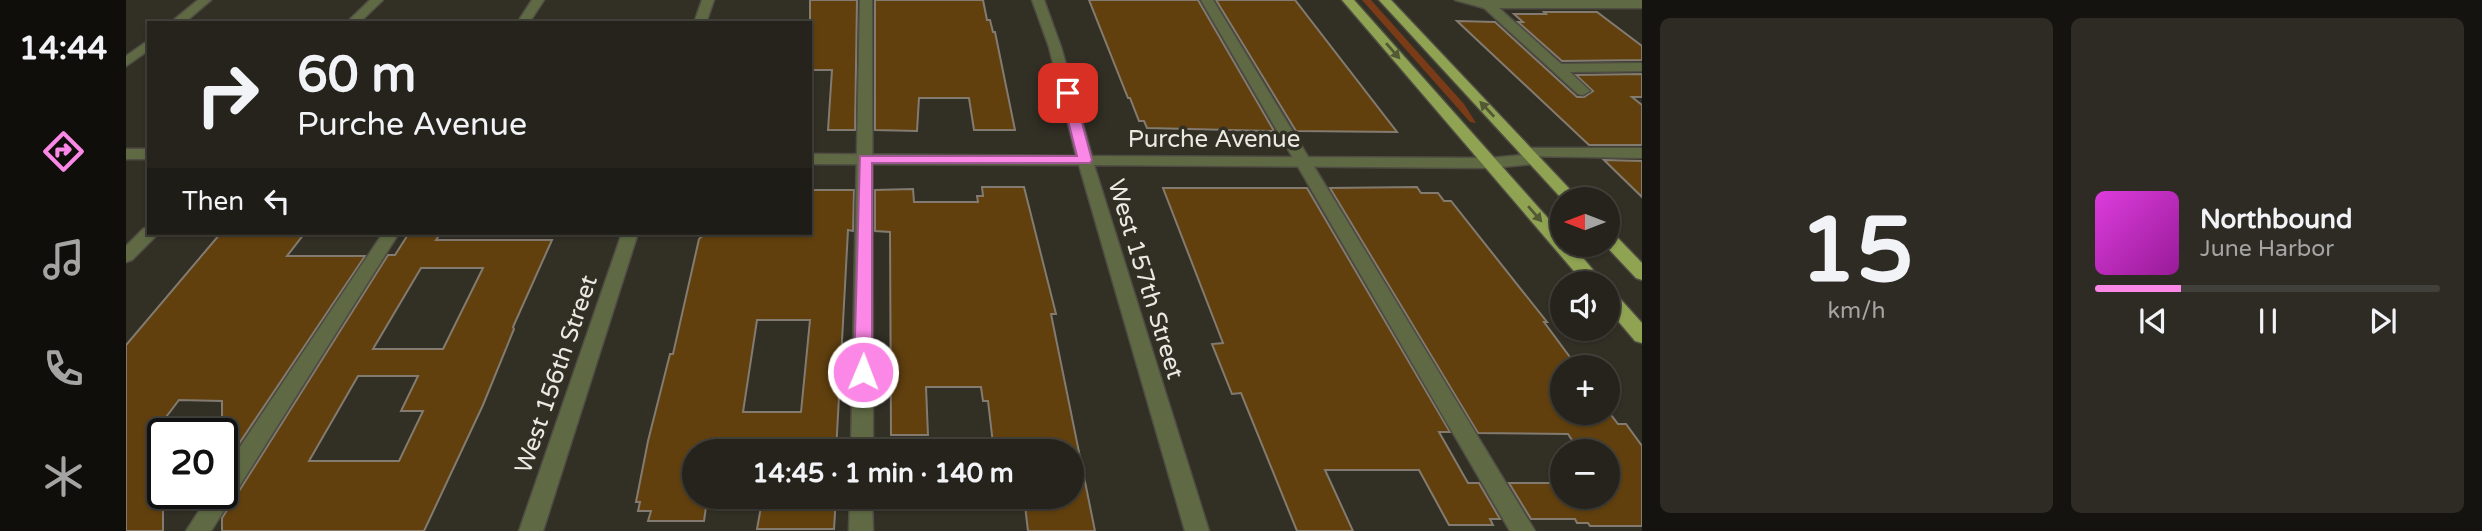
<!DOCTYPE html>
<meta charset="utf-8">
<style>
body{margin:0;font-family:"Varela Round",sans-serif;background:#2e2b25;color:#f1f3f6;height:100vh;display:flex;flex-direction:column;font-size:26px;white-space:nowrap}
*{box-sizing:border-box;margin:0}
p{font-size:23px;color:#a4a4a3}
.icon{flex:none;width:38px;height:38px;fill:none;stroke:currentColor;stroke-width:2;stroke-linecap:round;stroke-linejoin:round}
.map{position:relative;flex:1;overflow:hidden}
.details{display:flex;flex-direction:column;gap:18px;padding:18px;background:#15130f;width:840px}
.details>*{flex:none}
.guide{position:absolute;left:21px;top:21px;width:665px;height:214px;border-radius:0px;box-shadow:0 2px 5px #0004,0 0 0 2px #42403b;background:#26231c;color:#f1f3f6;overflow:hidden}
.needle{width:46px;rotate:270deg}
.tools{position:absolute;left:1424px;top:187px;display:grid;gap:14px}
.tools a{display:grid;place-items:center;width:70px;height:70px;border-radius:50%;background:#26231c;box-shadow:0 2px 5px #0004,0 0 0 2px #42403b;font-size:35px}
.speed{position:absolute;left:21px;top:418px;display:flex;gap:14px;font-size:35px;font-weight:700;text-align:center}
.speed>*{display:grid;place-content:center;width:91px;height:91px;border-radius:50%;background:#26231c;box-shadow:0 2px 5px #0004,0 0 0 2px #42403b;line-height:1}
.speed .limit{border:4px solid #111;border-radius:10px;background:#fff;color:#111}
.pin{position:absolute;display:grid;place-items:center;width:60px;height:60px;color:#fff;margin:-30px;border-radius:14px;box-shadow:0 4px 10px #0006}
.me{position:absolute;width:77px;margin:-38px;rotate:1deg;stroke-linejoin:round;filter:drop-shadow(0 0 5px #0008)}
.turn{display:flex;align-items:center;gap:24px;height:147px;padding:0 35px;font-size:32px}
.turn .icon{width:91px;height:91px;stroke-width:2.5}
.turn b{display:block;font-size:49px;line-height:60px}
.then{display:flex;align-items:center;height:66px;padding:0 35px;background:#0003;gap:14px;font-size:26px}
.details .widget{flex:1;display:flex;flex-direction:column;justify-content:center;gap:10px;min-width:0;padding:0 24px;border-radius:10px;background:#2e2b25}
.details .dial{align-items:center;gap:0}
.dial b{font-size:91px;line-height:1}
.song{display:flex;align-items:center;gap:21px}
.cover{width:84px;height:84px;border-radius:10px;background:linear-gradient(135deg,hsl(300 70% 55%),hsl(300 70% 35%))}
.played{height:7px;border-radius:4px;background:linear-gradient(90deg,#fb87e6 25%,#42403b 25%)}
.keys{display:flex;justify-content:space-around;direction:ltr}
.details .tiles{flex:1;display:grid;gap:18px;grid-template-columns:repeat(2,1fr)}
.trip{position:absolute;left:556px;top:439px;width:402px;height:70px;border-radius:35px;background:#26231c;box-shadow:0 2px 5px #0004,0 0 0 2px #42403b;font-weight:700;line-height:70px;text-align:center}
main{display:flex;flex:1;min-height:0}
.tabs{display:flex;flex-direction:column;width:126px;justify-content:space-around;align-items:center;background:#0f0e0b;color:#a4a4a3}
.tabs .icon{width:49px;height:49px}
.tabs .on{color:#fb87e6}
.tabs b{font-size:32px;color:#f1f3f6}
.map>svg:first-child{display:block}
.green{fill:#793b18}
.building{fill:#61400e;stroke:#837b70;stroke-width:2;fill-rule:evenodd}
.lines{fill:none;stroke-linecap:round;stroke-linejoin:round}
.service-casing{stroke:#4f4d43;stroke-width:3}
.minor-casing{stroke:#4f4d43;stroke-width:3}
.primary-casing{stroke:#4f4d43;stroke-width:3}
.service{fill:#5f6a44;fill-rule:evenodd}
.minor{fill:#5f6a44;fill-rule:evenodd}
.primary{fill:#8fa353;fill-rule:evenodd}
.oneway{fill:#535835}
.route{fill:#fb87e6;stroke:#a35896;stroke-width:2}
.labels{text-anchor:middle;stroke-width:7;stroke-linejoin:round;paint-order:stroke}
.street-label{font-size:24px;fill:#eae9e2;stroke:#322f25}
</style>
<main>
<nav class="tabs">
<b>14:44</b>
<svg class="icon on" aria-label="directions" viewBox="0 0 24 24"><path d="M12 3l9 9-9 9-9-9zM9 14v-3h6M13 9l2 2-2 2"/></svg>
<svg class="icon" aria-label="music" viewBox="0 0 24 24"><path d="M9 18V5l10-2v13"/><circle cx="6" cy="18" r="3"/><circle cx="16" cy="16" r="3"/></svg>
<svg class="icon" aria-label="phone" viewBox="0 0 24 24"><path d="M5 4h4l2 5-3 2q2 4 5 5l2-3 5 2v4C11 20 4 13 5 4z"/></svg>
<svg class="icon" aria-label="climate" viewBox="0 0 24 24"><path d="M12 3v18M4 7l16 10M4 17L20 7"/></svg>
</nav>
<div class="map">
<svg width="1516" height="531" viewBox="0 0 1516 531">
<rect width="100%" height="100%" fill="#322f25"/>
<path class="green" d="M 1236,0 L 1245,0 L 1338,104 L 1350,123 L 1344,122 Z"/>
<g class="building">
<path d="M 684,0 L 731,0 L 729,130 L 702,130 L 706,70 L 684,70 Z"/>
<path d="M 749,0 L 857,0 L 861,20 L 864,20 L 867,32 L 869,32 L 889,130 L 848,130 L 843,98 L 793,98 L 791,131 L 749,130 Z"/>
<path d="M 963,0 L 1072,0 L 1148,131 L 1021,128 L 1018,121 L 1013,121 L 1004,98 L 1002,98 Z"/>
<path d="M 1090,0 L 1169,0 L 1271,132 L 1170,131 Z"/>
<path d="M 1418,12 L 1471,12 L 1516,46 L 1516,60 L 1436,61 L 1392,22 L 1397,22 L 1388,14 L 1420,14 Z"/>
<path d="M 1331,21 L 1369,22 L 1451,97 L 1458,97 L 1467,91 L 1450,75 L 1516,74 L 1516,97 L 1506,97 L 1516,105 L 1516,145 L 1463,145 Z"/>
<path d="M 1478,160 L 1516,161 L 1516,197 Z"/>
<path d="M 856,187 L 898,187 L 930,314 L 925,314 L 969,531 L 902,531 L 898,497 L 947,497 L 947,452 L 868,452 L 862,401 L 857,401 L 855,387 L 800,387 L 802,435 L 765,435 L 764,232 L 749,231 L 749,190 L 787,189 L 788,202 L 852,202 L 851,196 L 857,196 Z"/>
<path d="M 1291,187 L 1295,193 L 1312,193 L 1318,201 L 1325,201 L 1421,322 L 1418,322 L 1452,368 L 1437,368 L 1437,413 L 1482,411 L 1492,424 L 1500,424 L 1516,446 L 1516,526 L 1464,526 L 1462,523 L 1451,523 L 1449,519 L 1405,519 L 1383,483 L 1437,483 L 1437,497 L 1482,497 L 1482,452 L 1454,452 L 1442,434 L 1352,433 L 1204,188 Z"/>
<path d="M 1037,188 L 1181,188 L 1324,432 L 1313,432 L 1342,483 L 1353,483 L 1374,519 L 1364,519 L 1367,525 L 1323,525 L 1293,470 L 1199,470 L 1227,531 L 1171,531 L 1115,393 L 1106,394 L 1086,344 L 1097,343 Z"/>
<path d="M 684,190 L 728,190 L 727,231 L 722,230 L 710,452 L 569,452 L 569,497 L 710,497 L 708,529 L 631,529 L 635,507 L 580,507 L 578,521 L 522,521 L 525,511 L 512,511 L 514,502 L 510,502 L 522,441 L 544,354 L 547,354 L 573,239 L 580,233 L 684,233 ZM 631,320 L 684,320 L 675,412 L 617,412 Z"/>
<path d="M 283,233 L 315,233 L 310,240 L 426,240 L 387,327 L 388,329 L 357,405 L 298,531 L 96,531 L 96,518 L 262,255 L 269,255 ZM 295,268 L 357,268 L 317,349 L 247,349 ZM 232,376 L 292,376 L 275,411 L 297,411 L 273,461 L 183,461 Z"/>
<path d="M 94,234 L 178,234 L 161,256 L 239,256 L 96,469 L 96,401 L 53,400 L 37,421 L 37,531 L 0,531 L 0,345 Z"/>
</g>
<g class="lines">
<defs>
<g id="service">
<path d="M 72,0 L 85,0 L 58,23 L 44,23 Z"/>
<path d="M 406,0 L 418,0 L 403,23 L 391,23 Z"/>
<path d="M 734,0 L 746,0 L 747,452 L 725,452 Z"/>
<path d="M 1075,0 L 1087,0 L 1409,531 L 1384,531 Z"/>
<path d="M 1329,0 L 1516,0 L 1516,8 L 1373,8 L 1435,64 L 1516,63 L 1516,71 L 1444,72 L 1464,91 L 1457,95 L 1452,94 L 1358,8 Z"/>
<path d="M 23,40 L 23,50 L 0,66 L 0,56 Z"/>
<path d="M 1401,148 L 1516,148 L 1516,158 L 1396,156 L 1393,153 Z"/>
<path d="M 257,233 L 273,233 L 85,531 L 60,531 L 84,494 L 96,494 L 96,474 Z"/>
<path d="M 724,497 L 746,497 L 747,531 L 723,531 Z"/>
</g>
<g id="minor">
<path d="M 244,0 L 257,0 L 233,23 L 220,23 Z"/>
<path d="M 576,0 L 588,0 L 580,23 L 568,23 Z"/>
<path d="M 906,0 L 918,0 L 935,47 L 966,156 L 1364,158 L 1407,154 L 1415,159 L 1407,164 L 1364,168 L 968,165 L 1083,531 L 1059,531 L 953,165 L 684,164 L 684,154 L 950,156 L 923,47 Z"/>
<rect x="0" y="149" width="23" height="10"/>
<path d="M 23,227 L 23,233 L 31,233 L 29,237 L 6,260 L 0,262 L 0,246 L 17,229 Z"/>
<path d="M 496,233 L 512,233 L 417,531 L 393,531 Z"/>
</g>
<g id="primary">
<path d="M 1216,0 L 1228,0 L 1437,235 L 1437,245 L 1446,245 L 1479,284 L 1459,284 Z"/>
<path d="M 1253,0 L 1265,0 L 1454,200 L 1437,200 Z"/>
<path d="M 1482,232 L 1488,234 L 1516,263 L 1516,280 L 1510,278 L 1479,245 L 1482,245 Z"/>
<path d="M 1482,291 L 1488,292 L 1516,323 L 1516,343 L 1509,341 L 1482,309 Z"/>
</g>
</defs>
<use href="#service" class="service-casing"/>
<use href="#minor" class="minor-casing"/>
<use href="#primary" class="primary-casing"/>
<use href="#service" class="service"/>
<use href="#minor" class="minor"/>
<use href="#primary" class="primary"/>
</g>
<defs><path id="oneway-solid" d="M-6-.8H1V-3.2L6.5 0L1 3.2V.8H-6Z" transform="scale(1.75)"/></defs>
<g class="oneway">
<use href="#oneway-solid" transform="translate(1267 51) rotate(49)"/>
<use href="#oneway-solid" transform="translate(1361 109) rotate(-133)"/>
<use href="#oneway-solid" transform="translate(1409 214) rotate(49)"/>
</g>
<path class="route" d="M 942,89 L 948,93 L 966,160 L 964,163 L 746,163 L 746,372 L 743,377 L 730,377 L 728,372 L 734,156 L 951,156 L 935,93 Z"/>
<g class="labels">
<g class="street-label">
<text x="1088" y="147">Purche Avenue</text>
<text transform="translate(1020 279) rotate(73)" y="8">West 157th Street</text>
<text transform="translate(430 374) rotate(-71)" y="8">West 156th Street</text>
</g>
</g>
</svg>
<div class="tools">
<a><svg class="needle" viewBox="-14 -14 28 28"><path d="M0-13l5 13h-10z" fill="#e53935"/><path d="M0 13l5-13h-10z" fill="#a4a4a3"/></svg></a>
<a><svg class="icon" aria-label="sound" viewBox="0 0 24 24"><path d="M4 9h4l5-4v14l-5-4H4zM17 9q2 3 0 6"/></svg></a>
<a>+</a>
<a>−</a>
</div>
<div class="speed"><div class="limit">20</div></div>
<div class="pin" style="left:942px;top:93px;background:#d93025"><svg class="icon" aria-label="arrive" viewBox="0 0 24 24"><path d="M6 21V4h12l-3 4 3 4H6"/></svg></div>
<svg class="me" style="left:737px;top:372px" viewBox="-20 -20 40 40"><circle r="17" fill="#fb87e6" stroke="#fff" stroke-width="3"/><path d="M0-11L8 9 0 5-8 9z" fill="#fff"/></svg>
<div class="trip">14:45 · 1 min · 140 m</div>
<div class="guide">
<div class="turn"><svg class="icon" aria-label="right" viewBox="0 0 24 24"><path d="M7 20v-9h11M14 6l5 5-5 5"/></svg><div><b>60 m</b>Purche Avenue</div></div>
<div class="then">Then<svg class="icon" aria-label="left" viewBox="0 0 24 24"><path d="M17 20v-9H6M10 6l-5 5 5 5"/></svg></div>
</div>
</div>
<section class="details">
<div class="tiles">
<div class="widget dial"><b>15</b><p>km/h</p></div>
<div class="widget">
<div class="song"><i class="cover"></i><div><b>Northbound</b><p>June Harbor</p></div></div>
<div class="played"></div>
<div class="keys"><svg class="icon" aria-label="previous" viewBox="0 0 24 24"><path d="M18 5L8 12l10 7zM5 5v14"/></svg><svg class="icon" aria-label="pause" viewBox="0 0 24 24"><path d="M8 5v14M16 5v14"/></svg><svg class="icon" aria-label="next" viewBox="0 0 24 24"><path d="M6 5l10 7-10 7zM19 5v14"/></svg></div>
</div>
</div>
</section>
</main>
